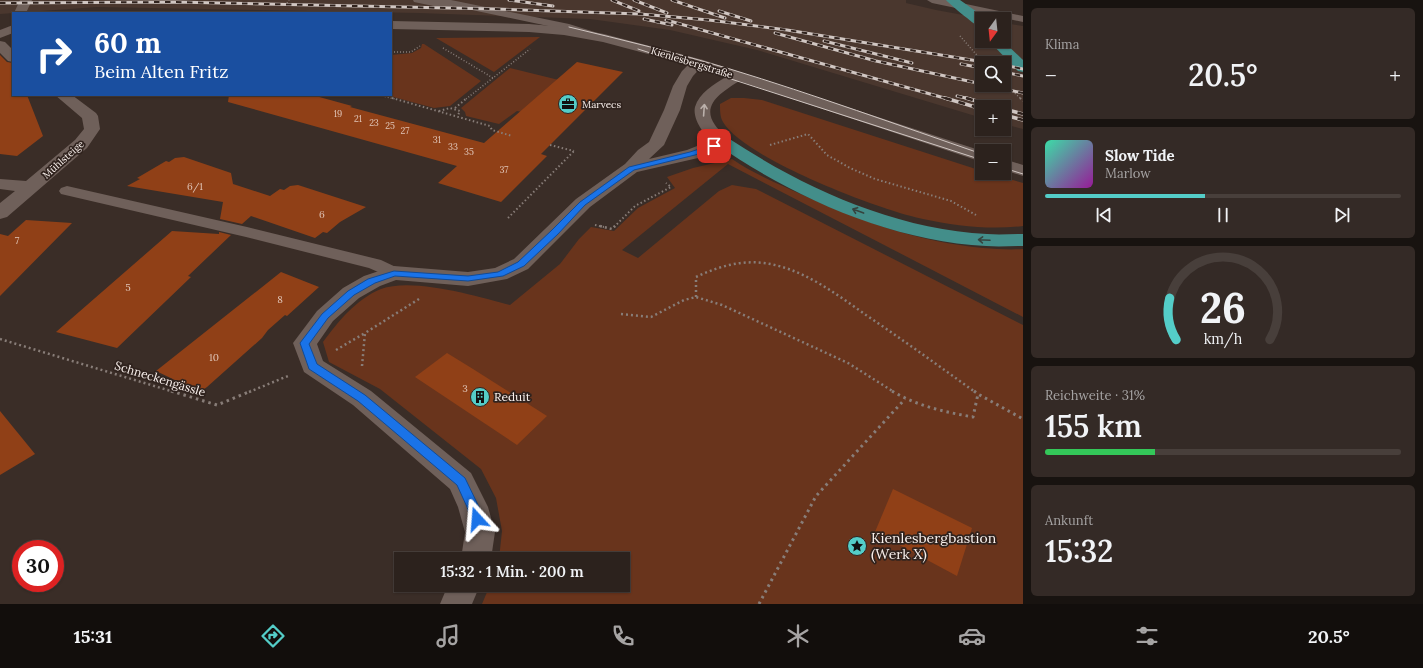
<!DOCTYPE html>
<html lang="de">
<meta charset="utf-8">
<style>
body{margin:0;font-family:Lora,serif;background:#342a26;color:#f1f3f6;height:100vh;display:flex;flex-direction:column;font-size:15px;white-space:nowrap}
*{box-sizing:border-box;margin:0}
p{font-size:13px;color:#a6a4a4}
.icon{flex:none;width:22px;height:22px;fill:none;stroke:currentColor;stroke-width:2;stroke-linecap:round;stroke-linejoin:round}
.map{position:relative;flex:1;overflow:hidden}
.panel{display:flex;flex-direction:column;gap:8px;padding:8px;background:#181310;width:400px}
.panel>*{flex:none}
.hud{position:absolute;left:12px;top:12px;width:380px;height:84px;border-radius:0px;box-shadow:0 1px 3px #0004,0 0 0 1px #483f3b;background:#1a4fa0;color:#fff;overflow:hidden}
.needle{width:26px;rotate:195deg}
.buttons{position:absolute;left:975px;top:12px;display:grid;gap:8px}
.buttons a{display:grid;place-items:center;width:36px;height:36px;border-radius:0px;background:#2c221d;box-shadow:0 1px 3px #0004,0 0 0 1px #483f3b;font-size:20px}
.speed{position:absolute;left:12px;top:540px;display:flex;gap:8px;font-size:20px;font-weight:700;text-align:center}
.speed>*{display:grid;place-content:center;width:52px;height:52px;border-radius:50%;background:#2c221d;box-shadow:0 1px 3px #0004,0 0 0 1px #483f3b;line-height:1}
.speed .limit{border:6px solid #d22;background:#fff;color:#111}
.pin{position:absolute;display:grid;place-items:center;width:34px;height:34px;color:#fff;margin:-17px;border-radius:8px;box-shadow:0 2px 6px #0006}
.me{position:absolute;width:44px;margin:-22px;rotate:341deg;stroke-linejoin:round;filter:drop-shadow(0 0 3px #0008)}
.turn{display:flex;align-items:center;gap:14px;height:84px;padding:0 16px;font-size:18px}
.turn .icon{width:52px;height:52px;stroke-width:2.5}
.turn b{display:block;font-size:28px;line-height:34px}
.big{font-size:30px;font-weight:600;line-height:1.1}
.panel .card{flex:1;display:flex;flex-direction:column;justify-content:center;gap:6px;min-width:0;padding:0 14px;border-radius:6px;background:#342a26}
.panel .dial{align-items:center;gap:0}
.dial svg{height:104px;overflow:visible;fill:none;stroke:#483f3b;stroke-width:7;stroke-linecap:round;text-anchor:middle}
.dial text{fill:#f1f3f6;stroke:none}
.song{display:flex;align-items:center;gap:12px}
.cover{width:48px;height:48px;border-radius:6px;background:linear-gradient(135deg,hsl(160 70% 55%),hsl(300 70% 35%))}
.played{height:4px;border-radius:2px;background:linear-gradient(90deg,#54cdc8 45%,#483f3b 45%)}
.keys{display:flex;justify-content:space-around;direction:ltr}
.heat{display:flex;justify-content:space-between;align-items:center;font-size:22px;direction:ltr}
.charge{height:6px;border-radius:3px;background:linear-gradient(90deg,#34c759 31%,#483f3b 0)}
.trip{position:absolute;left:394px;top:552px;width:236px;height:40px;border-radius:0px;background:#2c221d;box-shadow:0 1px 3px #0004,0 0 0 1px #483f3b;font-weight:600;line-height:40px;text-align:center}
.dock{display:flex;height:64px;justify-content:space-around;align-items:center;background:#120e0c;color:#a6a4a4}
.dock .icon{width:28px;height:28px}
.dock .on{color:#54cdc8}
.dock b{font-size:18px;color:#f1f3f6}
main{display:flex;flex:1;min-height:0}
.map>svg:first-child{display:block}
.built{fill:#4a372e;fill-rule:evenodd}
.green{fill:#69341c}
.building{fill:#904017}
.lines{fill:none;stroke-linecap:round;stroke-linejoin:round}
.path-far3{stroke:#887d78;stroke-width:1.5;stroke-dasharray:1 2;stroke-linecap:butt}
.path-far2{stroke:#887d78;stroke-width:2;stroke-dasharray:1.5 2.5;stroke-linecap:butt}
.path-far1{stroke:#887d78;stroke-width:2.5;stroke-dasharray:2 3;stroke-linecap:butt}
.path{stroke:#887d78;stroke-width:3;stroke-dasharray:2.5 4;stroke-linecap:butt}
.service{fill:#6f605a;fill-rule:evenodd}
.minor{fill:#6f605a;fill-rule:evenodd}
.tertiary{fill:#6f605a;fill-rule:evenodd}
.trunk{fill:#438e8a;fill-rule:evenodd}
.tram{stroke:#d0c6c2;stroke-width:1}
.rail-far1-casing{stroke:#d0c6c2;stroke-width:3}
.rail-casing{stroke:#d0c6c2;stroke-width:3.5}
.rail-far1{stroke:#30231e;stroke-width:2;stroke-dasharray:5.5;stroke-linecap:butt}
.rail{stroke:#30231e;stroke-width:2.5;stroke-dasharray:7;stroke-linecap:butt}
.oneway{stroke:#bbb0ab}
.oneway2{stroke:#36433e}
.route{fill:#1a73e8;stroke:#114b97}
.labels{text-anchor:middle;stroke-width:3.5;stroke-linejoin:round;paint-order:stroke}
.far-number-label{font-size:9px;fill:#e0c5b8}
.far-street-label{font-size:10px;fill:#faf1ed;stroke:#30231e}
.far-poi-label{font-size:10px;fill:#faf1ed;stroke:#30231e;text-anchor:start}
.number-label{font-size:10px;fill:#e0c5b8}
.street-label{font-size:12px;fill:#faf1ed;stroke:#30231e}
.poi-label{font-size:12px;fill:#faf1ed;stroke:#30231e;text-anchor:start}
.near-poi-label{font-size:14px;fill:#faf1ed;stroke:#30231e;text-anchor:start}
</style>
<main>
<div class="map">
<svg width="1023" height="604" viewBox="0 0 1023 604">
<rect width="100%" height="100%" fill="#3a2d27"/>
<path class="built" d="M 0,0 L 906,0 L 906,3 L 936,10 L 985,19 L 982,19 L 982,41 L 1004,41 L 1004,23 L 1023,26 L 1023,129 L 1004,124 L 1004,107 L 982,107 L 982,118 L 757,50 L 670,30 L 590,19 L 419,13 L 97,7 L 0,14 ZM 982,63 L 1004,63 L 1004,85 L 982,85 Z"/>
<g class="green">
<path d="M 540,37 L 494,72 L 436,38 Z"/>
<path d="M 422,44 L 424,44 L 481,81 L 450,106 L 434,108 L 386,95 L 391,95 L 391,55 L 412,53 L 421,48 Z"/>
<path d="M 510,68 L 567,82 L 532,114 L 517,111 L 499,124 L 466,116 L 465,112 L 461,108 Z"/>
<path d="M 731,98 L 744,98 L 762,100 L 982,171 L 982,173 L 988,173 L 1023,183 L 1023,226 C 990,230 956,226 923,219 C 880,210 745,159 723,122 C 720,117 720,110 720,104 Z"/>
<path d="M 732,159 C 754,174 780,185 805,196 C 862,222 920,242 983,248 C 997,249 1010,250 1023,249 L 1023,317 L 728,164 L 622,250 L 638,258 L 719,191 L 732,185 L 756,189 L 1023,325 L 1023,604 L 482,604 L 490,585 L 623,585 L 623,559 L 499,559 L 502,531 L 496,498 L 481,469 L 380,389 L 329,362 L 323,342 C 338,322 356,299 381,289 C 412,277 477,296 510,305 L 560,264 L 579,239 L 591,227 L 614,231 L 638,208 L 675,188 L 667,177 L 693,168 Z"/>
</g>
<g class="building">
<path d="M 0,55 L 7,62 L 13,63 L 13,95 L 27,95 L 43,136 L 17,156 L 0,154 Z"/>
<path d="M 577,62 L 623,72 L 541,154 L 547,156 L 501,202 L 438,183 L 457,166 L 228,102 L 229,95 L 312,95 L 352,106 L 350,107 L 484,143 Z"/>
<path d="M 184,157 L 231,173 L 233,184 L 270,196 L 280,189 L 284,190 L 290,186 L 298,185 L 366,207 L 340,222 L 327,233 L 323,232 L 315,238 L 251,216 L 242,224 L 220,219 L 223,202 L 127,186 L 140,179 L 137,178 L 166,161 L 169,162 L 175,158 Z"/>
<path d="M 26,220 L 72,223 L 0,296 L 0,234 L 8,236 Z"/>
<path d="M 172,231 L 219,234 L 219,232 L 231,235 L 188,276 L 191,277 L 117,348 L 56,332 Z"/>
<path d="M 281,272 L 319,287 L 287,316 L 285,315 L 268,330 L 262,338 L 207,387 L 200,392 L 156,371 Z"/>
<path d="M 447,353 L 473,369 L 547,416 L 517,445 L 415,377 Z"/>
<path d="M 0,411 L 35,454 L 0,475 Z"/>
<path d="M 893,489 L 972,528 L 957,576 L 875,532 Z"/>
</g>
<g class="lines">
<g class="path-far3">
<path d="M 287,3 L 289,0"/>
<path d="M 960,36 L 984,63"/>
<path d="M 443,48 L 493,78"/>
<path d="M 391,52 L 411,52 L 420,46"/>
<path d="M 1004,83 L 1021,99"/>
<path d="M 379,95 L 395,99"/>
<path d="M 466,99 L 530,49"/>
</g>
<g class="path-far2">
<path d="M 392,98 L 490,126 L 492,130 L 512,136"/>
<path d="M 1020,98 L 1023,101"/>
<path d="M 455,108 L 467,98"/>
<path d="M 439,111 L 450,108 L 460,111 L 458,115"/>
<path d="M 550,145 L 574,151"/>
<path d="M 770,145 L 808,134 L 827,155 L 850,168 L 875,179 L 951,201 L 976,215"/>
<path d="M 508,218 L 574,151"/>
<path d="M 595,225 L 604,227"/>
<path d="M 614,227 L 635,206 L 671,187 L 666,183"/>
</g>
<g class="path-far1">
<path d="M 600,226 L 612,229 L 615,226"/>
<path d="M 696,297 L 696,277 C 717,267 740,260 764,263 C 802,268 835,293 866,315 C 903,340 939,366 975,392"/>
<path d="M 621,314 L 651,317 L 684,300 L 696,297 L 722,305 L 848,363 L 894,392"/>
<path d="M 0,339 L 174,392"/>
<path d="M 336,350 L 365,333"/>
<path d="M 362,366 L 365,333 L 419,299"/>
<path d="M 249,392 L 288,376"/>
</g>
<g class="path">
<path d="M 171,391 L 217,405 L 251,391"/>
<path d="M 892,391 C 917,406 945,412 973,417 L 978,394 L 1023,419"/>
<path d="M 974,391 L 978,394"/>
<path d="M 759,604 L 816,496 L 905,399"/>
</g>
<g class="service">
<path d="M 413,0 L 451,0 L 569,24 L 604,35 L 606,37 L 600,40 L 567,30 L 453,6 L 448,9 L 414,2 Z"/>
<path d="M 927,0 L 947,0 L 1023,16 L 1023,22 L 932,3 Z"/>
<path d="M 67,186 L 247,227 L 381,260 L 400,269 L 403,273 L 400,277 L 394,279 L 369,268 L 246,237 L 61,194 L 59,191 L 61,188 Z"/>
</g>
<g class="minor">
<path d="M 13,25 L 13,33 L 0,38 L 0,30 Z"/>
<path d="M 0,41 L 5,42 L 13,50 L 13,62 L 8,61 L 0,53 Z"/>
<path d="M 698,59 L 703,60 L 705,63 L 693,76 L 687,86 L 680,110 L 664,145 L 649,159 L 687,150 L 722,136 L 728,138 L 730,141 L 728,144 L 698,158 L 637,172 L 590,207 L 528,269 L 507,279 L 468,286 L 396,280 L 380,286 L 359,298 L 333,321 L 317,344 L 323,361 L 371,391 L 471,473 L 488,507 L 495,532 L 491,559 L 461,559 L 465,532 L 458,507 L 450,489 L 353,405 L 304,372 L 293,343 L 317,311 L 343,288 L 364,276 L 394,266 L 468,272 L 495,268 L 514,259 L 576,199 L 625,164 L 638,150 L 649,142 L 664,110 L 673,86 L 682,71 L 693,60 Z"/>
<path d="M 55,95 L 72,95 L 96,113 L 98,116 L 100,129 L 87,148 L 7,217 L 0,219 L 0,203 L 15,191 L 0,189 L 0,179 L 26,181 L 75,140 L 84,129 L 82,118 Z"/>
<path d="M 448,585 L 480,585 L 472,604 L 440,604 Z"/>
</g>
<g class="tertiary">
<path d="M 20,0 L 32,0 L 26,13 L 14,13 Z"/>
<path d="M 391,21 L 529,24 L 564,27 L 604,34 L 703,60 L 982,151 L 982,162 L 739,81 C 724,91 700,104 715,125 C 719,131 726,135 730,141 L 728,144 C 724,146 720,147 716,144 C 706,138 692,120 695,107 C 699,93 714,84 726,77 L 693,66 L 603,42 L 564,35 L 529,32 L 391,29 Z"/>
<path d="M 1004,159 L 1023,165 L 1023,176 L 1004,170 Z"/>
</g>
<g class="trunk">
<path d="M 946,0 L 960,0 L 977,12 L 983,19 L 982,19 L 982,29 C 979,28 949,4 946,0 Z"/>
<path d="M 989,41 L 1003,41 L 1023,60 L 1023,72 L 1018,71 Z"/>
<path d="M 722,136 L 728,138 C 804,188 894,229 987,234 C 999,235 1011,234 1023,234 L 1023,246 C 1011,246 999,247 986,246 C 891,241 794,198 716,144 L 714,141 L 716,138 Z"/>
</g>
<g class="tram">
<path d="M 569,27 C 623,40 677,53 730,69 C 815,95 898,125 982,154"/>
<path d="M 638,49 L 982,160"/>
<path d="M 1004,168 L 1023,174"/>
</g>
<defs>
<g id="rail-far1">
<path d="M 509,0 L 553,6"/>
<path d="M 612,0 L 639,11"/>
<path d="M 634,0 L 667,13"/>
<path d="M 672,0 L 725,18"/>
<path d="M 0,3 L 174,2 L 495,9 L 640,14 L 709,20 L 787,30 L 990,63"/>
<path d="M 719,11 L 751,21"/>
<path d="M 644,19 L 672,25"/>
<path d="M 666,20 L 948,99"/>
<path d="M 775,33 L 876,61 L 982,84"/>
<path d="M 824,41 L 912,63"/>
<path d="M 961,64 L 982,68"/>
<path d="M 1004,65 L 1023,69"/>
<path d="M 1004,72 L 1023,76"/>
<path d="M 986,85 L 1023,93"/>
<path d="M 957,96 L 970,99"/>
</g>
<g id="rail">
<path d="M 945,98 L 982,109"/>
<path d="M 966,98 L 997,107"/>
<path d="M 1004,109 L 1023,114"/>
<path d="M 1004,115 L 1023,120"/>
</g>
</defs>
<use href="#rail-far1" class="rail-far1-casing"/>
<use href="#rail" class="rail-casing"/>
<use href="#rail-far1" class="rail-far1"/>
<use href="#rail" class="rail"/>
</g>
<defs><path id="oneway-shaft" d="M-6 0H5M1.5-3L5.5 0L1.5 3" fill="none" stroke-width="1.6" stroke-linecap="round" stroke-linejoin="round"/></defs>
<use class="oneway" href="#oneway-shaft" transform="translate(704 110) rotate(-86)"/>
<g class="oneway2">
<use href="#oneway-shaft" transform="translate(858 211) rotate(-160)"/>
<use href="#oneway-shaft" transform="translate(984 240) rotate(-177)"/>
</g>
<path class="route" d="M 714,144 L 717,144 L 717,147 L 695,155 L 634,170 L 585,205 L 558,234 L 524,266 L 503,276 L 468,281 L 395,276 L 375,283 L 354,295 L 328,318 L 309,344 L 317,364 L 365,395 L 465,478 L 479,507 L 483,519 L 481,523 L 477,525 L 472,523 L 467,507 L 457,485 L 358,401 L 309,369 L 308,366 L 300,343 L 322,314 L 348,291 L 368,279 L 394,271 L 468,276 L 498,272 L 518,262 L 552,230 L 580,202 L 629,167 L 690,152 Z"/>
<defs>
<symbol id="office-disc" viewBox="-11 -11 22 22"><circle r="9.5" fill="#54cdc8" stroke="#30231e"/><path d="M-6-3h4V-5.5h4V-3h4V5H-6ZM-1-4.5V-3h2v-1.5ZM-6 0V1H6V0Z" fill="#111"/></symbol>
<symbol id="building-disc" viewBox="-11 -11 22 22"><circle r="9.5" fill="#54cdc8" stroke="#30231e"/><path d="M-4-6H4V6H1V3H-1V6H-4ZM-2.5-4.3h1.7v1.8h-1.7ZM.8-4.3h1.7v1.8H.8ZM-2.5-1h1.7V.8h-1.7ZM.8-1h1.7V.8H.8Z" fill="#111"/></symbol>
<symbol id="sight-disc" viewBox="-11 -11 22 22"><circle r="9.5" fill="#54cdc8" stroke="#30231e"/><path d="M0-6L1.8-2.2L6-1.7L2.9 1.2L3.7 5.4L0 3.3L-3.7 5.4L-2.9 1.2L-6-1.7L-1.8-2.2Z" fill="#111"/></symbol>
</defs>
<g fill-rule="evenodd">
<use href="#office-disc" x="557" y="93" width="22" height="22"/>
<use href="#building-disc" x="469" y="386" width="22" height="22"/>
<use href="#sight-disc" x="846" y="535" width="22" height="22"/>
</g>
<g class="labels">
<g class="far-number-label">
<text x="338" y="117">19</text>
<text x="358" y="122">21</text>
<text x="374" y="126">23</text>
<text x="390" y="129">25</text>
<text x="405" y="134">27</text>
<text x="437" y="143">31</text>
<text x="453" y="150">33</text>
<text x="469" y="155">35</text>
<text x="504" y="173">37</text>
</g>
<g class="far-street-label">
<text transform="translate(692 62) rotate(17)" y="4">Kienlesbergstraße</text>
<text transform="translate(63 159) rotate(-42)" y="4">Mühlsteige</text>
</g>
<g class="far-poi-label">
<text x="582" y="108">Marvecs</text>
</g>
<g class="number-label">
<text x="195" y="190">6/1</text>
<text x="322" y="218">6</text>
<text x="17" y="244">7</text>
<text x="128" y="291">5</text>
<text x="280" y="303">8</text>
<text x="214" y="361">10</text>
<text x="465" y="392">3</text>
</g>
<g class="street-label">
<text transform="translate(160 379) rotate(17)" y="4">Schneckengässle</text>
</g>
<g class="poi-label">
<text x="494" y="401">Reduit</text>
</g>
<g class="near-poi-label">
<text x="871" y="543">Kienlesbergbastion<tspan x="871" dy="16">(Werk X)</tspan></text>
</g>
</g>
</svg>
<div class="buttons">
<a><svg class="needle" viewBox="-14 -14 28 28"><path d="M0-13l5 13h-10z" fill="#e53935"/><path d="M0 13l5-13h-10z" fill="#a6a4a4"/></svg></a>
<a><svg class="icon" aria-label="search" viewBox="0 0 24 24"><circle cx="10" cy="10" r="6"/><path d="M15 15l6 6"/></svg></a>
<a>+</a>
<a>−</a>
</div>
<div class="speed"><div class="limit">30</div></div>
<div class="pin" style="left:714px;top:146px;background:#d93025"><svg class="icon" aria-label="arrive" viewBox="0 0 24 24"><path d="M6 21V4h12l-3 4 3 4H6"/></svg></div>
<svg class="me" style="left:477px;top:519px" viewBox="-20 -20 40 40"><path d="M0-17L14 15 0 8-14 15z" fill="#1a73e8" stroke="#fff" stroke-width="4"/></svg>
<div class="trip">15:32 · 1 Min. · 200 m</div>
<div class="hud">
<div class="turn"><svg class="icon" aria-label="right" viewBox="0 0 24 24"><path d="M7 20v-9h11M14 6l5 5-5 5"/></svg><div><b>60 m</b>Beim Alten Fritz</div></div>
</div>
</div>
<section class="panel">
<div class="card"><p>Klima</p>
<div class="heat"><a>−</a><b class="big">20.5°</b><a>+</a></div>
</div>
<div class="card">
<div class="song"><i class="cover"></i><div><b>Slow Tide</b><p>Marlow</p></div></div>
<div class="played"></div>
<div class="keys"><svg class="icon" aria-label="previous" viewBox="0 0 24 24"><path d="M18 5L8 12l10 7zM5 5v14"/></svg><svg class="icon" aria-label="pause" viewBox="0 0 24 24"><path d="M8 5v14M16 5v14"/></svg><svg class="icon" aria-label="next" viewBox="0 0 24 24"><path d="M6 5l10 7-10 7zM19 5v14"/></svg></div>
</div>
<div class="card dial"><svg viewBox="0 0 100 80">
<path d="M14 69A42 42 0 1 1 86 69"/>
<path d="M14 69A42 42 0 0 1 9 37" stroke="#54cdc8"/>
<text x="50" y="56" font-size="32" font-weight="700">26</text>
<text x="50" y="72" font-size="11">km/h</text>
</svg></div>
<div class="card"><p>Reichweite · 31%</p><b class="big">155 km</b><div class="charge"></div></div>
<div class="card"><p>Ankunft</p><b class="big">15:32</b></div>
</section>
</main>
<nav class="dock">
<b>15:31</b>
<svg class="icon on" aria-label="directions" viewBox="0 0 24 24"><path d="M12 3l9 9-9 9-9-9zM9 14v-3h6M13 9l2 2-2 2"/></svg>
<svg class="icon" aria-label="music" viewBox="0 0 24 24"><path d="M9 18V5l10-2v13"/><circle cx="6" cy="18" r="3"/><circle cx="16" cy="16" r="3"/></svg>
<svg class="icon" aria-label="phone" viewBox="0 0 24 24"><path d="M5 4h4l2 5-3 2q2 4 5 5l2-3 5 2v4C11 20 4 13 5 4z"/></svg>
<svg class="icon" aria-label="climate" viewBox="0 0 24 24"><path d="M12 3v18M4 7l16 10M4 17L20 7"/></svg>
<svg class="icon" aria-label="car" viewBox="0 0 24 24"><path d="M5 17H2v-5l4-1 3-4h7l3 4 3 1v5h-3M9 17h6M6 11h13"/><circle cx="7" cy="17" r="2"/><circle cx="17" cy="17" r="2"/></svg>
<svg class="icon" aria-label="filters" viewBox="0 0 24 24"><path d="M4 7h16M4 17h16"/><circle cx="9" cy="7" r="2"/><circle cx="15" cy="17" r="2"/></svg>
<b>20.5°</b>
</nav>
